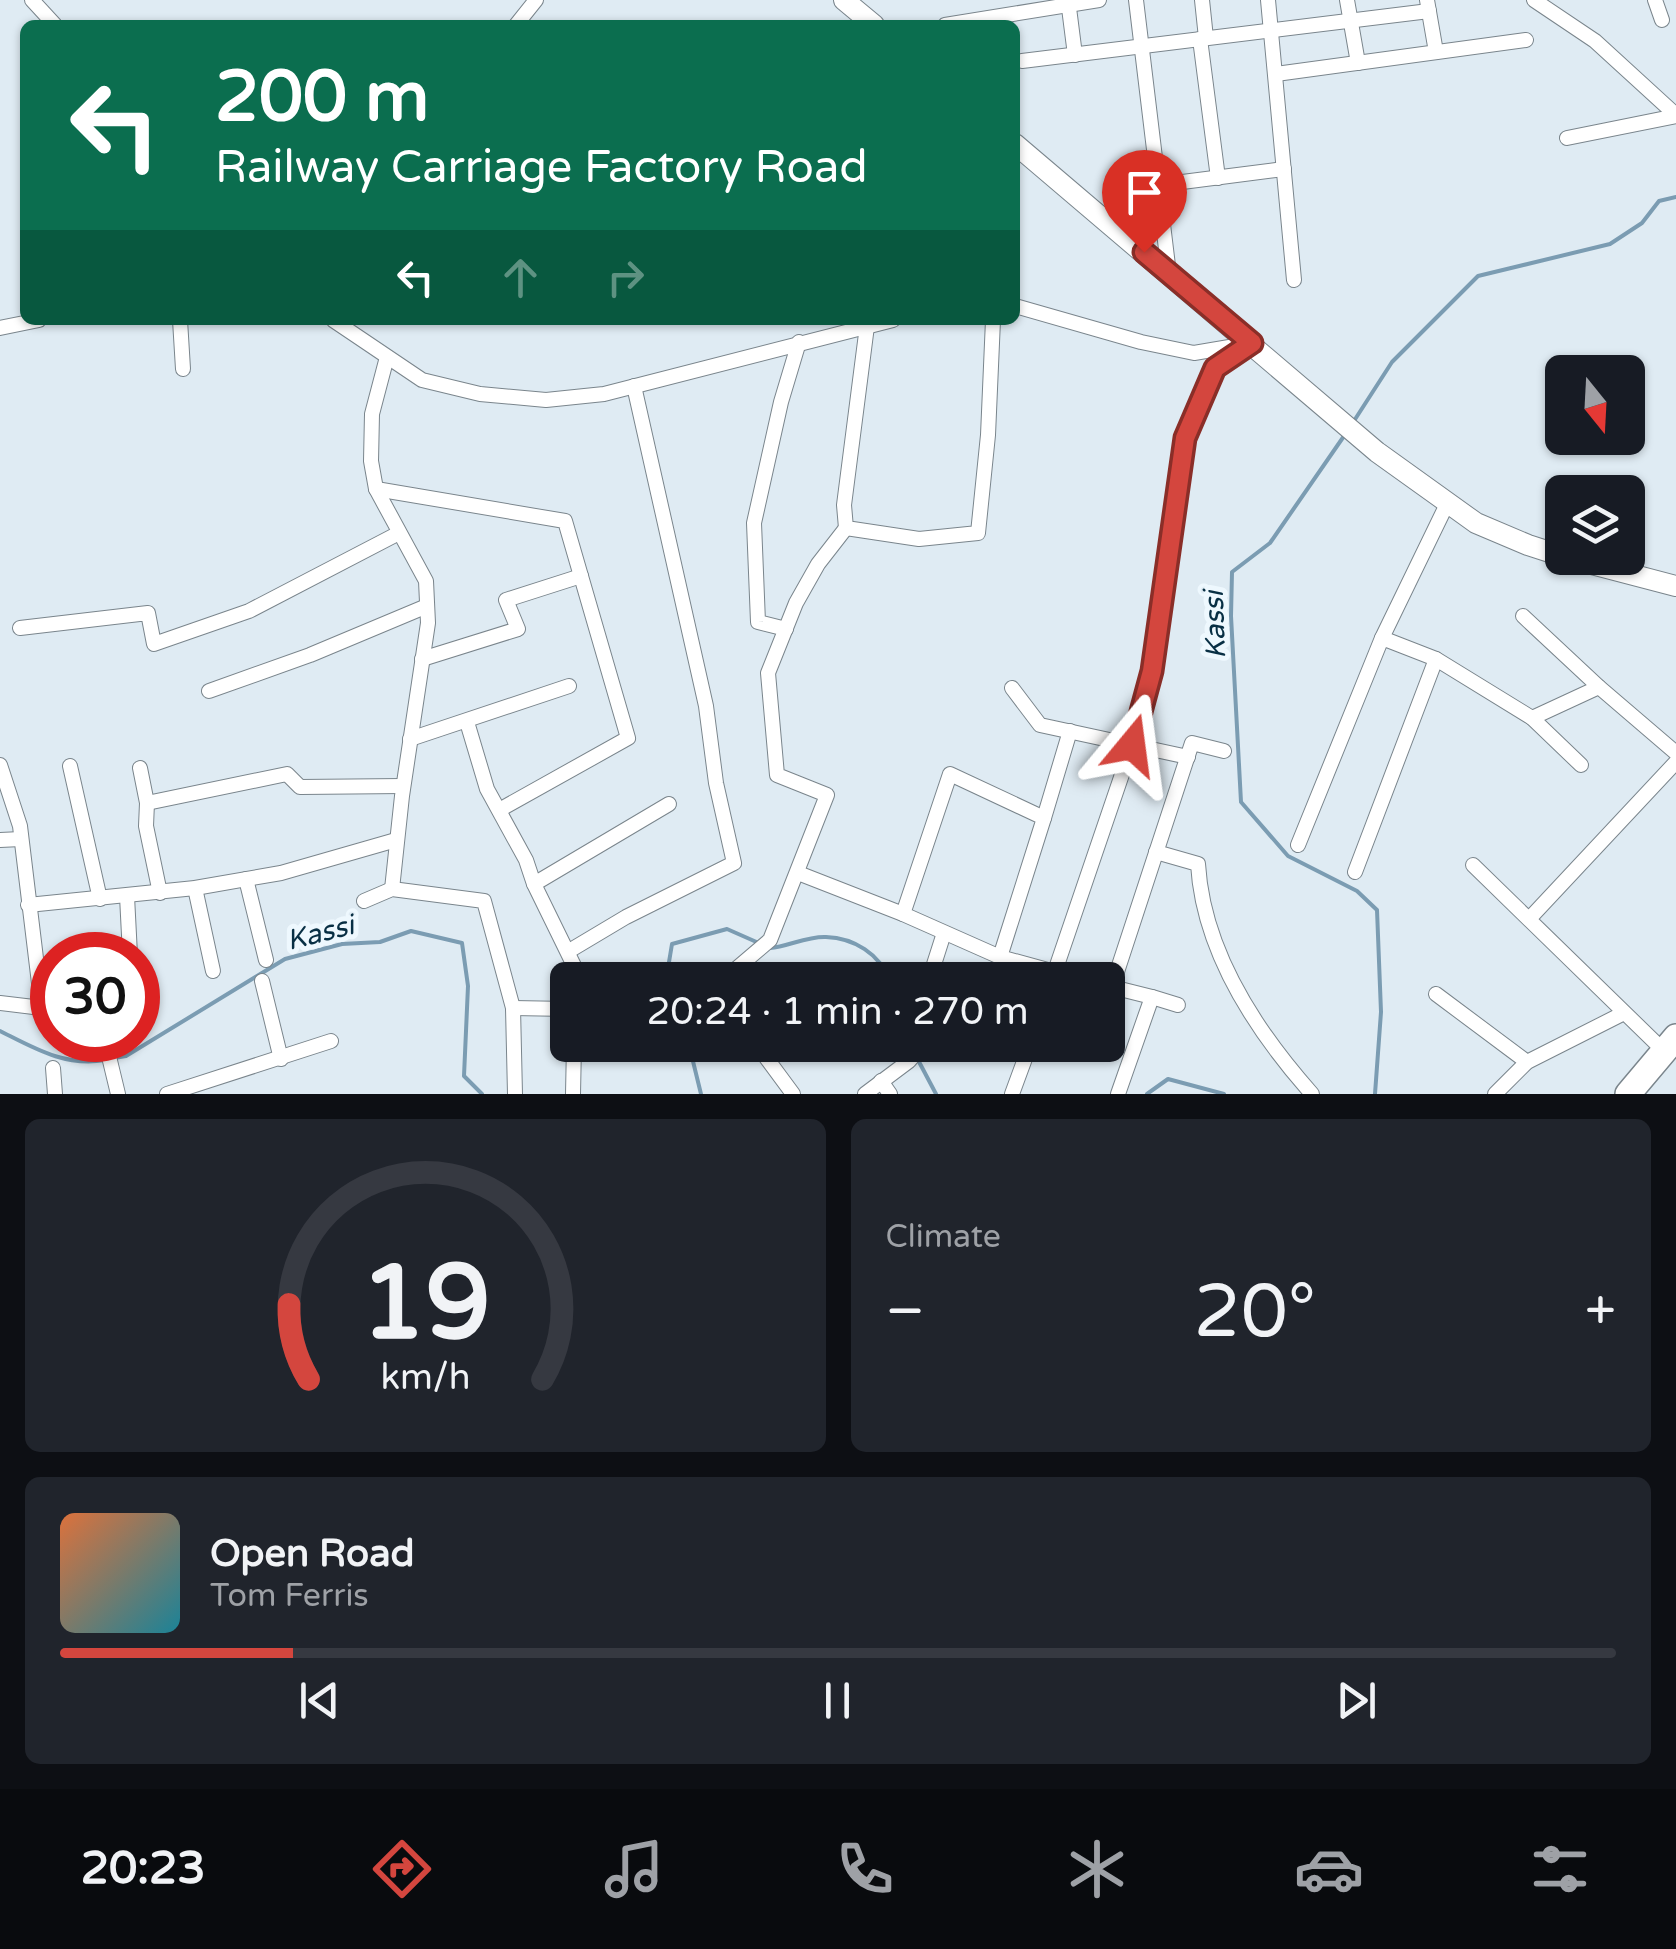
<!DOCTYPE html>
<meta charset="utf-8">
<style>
body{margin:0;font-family:"Varela Round",sans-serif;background:#20242c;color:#f1f3f6;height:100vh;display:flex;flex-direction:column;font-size:38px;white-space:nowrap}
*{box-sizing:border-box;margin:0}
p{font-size:32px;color:#9ea1a6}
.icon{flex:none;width:55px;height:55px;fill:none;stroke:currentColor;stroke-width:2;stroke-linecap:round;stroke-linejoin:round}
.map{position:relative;height:1094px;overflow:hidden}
.side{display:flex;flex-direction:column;gap:25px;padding:25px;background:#0d0f14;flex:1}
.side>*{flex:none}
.top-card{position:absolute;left:20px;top:20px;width:1000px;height:305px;border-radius:15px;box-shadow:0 2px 8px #0004;background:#0b6e4f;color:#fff;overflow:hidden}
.needle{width:65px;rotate:162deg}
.fabs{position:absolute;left:1545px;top:355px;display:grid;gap:20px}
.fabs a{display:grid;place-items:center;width:100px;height:100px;border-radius:15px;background:#171b24;box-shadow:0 2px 8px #0004;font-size:50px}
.speed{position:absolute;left:30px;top:932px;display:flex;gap:20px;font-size:50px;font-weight:700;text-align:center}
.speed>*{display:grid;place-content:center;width:130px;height:130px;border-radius:50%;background:#171b24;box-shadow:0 2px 8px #0004;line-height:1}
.speed .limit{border:15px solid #d22;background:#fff;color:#111}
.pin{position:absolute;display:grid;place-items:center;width:85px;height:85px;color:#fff;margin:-102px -42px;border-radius:50% 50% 50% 0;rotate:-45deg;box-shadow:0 0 10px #0007}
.pin .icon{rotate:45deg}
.me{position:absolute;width:110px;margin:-55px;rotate:16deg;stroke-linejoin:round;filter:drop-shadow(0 0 8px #0008)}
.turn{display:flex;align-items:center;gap:35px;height:210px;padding:0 30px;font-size:45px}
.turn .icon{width:130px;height:130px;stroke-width:2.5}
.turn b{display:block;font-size:70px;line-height:85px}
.lanes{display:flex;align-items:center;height:95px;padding:0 30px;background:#0003;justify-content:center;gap:50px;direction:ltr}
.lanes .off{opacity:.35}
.big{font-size:75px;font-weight:600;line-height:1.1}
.side .card{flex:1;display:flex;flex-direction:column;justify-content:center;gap:15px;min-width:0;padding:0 35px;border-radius:15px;background:#20242c}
.side .dial{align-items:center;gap:0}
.dial svg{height:260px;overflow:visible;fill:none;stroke:#363941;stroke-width:7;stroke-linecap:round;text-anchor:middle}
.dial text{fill:#f1f3f6;stroke:none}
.song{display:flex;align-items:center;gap:30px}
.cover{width:120px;height:120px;border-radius:15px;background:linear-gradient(135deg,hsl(20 70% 55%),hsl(190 70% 35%))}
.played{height:10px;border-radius:5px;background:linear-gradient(90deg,#d4463e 15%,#363941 15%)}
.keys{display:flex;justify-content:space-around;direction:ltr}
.heat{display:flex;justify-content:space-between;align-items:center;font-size:55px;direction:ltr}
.side .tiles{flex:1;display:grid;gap:25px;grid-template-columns:1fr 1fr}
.card:last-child{grid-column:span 2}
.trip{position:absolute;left:550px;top:962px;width:575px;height:100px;border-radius:15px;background:#171b24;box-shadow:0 2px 8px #0004;font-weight:600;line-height:100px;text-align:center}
.tabs{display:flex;height:160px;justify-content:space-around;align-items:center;background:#090b0e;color:#9ea1a6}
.tabs .icon{width:70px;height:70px}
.tabs .selected{color:#d4463e}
.tabs b{font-size:45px;color:#f1f3f6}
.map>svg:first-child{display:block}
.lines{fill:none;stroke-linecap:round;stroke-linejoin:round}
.stream{stroke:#7b9cb2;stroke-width:4}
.street-casing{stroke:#7a858c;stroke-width:16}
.secondary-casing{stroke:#7a858c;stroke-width:22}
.highway-casing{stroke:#7a858c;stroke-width:28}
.street{stroke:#fff;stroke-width:14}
.secondary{stroke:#fff;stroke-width:20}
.highway{stroke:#fff;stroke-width:25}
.route-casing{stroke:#8a2e28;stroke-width:25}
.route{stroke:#d4463e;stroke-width:18}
.labels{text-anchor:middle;stroke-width:10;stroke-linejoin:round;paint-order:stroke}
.water-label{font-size:28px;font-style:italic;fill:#082f44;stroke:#eef8fe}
</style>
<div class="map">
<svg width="1676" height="1094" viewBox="0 0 1676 1094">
<rect width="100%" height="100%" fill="#dfebf3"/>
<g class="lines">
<g class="stream">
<path d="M 1352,424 L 1392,362 L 1478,276 L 1610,244 L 1642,223 L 1659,201 L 1676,197"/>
<path d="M 1344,436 L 1270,543 L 1232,572 L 1231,616 L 1241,802 L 1288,856 L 1357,891 L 1377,910 L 1381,1012 L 1375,1094"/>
<path d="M 770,948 C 787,947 807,936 826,937 C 854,938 880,954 889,980"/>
<path d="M 671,980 L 668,968 L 672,944 L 727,929 L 761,944"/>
<path d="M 0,1031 C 34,1048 65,1067 105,1060"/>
<path d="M 689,1045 L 701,1094"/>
<path d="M 114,1058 L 126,1056 L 285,959 L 342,944 L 380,942 L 411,931 L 462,943 L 468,986 L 464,1076 L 482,1094"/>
<path d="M 917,1058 L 936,1094"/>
<path d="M 1147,1094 L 1168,1079 L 1224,1094"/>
</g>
<defs>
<g id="street">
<path d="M 32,0 L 55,25"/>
<path d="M 1068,0 L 1075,55"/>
<path d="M 1136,0 L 1169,274"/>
<path d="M 1202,0 L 1206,38"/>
<path d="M 1268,0 L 1294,280"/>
<path d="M 1347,0 L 1358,63"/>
<path d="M 1427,0 L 1436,52"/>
<path d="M 1534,0 L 1595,41 L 1676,115"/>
<path d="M 1655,0 L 1662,20"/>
<path d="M 516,25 L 536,0"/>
<path d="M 945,25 L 1099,0"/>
<path d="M 1200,39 L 1218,178"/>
<path d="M 1022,61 L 1429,11"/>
<path d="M 1276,74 L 1526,40"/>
<path d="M 1567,138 L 1676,116"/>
<path d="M 1159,185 L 1284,169"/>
<path d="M 1015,306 L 1141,342 L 1194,353 L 1247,344"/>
<path d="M 180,320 L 183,369"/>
<path d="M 333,320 L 422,380 L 480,394 L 546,400 L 604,394 L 893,320"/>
<path d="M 867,326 L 844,505 L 846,528 L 919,539 L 978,533 L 988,435 L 993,320"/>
<path d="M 0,328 L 39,320"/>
<path d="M 387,357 L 372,414 L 371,461 L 376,489 L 426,581 L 428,623 L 402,796 L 392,889"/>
<path d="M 376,489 L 565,521 L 628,738 L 501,809"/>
<path d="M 1523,616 L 1599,687"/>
<path d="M 20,628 L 148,613 L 154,644 L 249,611 L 399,533"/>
<path d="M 786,629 L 758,622 L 754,523 L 781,402 L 799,342"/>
<path d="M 1382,638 L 1447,504"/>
<path d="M 422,659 L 518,629 L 506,600 L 581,576"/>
<path d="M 1012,688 L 1040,725 L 1188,757"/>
<path d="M 209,691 L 310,655 L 427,606"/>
<path d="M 1532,718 L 1581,765"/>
<path d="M 467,722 L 487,789 L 526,860 L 534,884 L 581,980"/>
<path d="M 410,739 L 569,686"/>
<path d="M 0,765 L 20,826 L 42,1008 L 0,1003"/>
<path d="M 70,766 L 100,899"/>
<path d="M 140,768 L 147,803 L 146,826 L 160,893"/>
<path d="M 147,803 L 287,774 L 300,787 L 403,786"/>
<path d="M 1044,818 L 1070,731"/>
<path d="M 0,840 L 21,839"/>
<path d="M 1298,845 L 1382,638 L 1436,659 L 1532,718 L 1599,687 L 1676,753"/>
<path d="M 1156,852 L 1198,864 C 1203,950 1256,1031 1312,1094"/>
<path d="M 1473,865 L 1664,1051"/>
<path d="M 1355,872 L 1436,659"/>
<path d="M 798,873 L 903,914"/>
<path d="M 246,879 L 266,960"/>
<path d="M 534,884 L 669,804"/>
<path d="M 195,888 L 213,971"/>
<path d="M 127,896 L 130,955"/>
<path d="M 364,901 L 392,889 L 484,901 L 513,1008 L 515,1094"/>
<path d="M 28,905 L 195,888 L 281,873 L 396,840"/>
<path d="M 1530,918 L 1676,762"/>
<path d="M 569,951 L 626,917 L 734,863 L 716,783 L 706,706 L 634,386"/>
<path d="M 1000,957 L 1044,818 L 950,774 L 903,914 L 1000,957 L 1084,980"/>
<path d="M 723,980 L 770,940 L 827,795 L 777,775 L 768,673 L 796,603 L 818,564 L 846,528"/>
<path d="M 843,980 L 853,980"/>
<path d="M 929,980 L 944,933"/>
<path d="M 1052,980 L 1132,745 L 1152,671 L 1185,438 L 1215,369 L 1252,343"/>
<path d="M 262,981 L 281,1059"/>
<path d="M 1108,986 L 1152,997 L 1118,1094"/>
<path d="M 1112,987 L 1192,743 L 1224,751"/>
<path d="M 1436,994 L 1527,1062"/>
<path d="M 1152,997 L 1178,1005"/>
<path d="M 513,1008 L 568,1009"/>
<path d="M 105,1040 L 118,1094"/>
<path d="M 762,1045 L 762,1052 L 793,1094"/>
<path d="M 53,1068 L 55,1094"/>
<path d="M 881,1081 L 890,1094"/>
<path d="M 167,1094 L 331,1041"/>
<path d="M 573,1094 L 574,1045"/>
<path d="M 865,1094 L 909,1061 L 923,1045"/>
<path d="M 1012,1094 L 1030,1045"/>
<path d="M 1495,1094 L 1527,1062 L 1624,1013"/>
</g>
<g id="secondary">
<path d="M 844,0 L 874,25"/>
<path d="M 1015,144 L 1377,452 L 1476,523 L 1528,545 L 1562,556"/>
<path d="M 1569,558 L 1676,586"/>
</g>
<path id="highway" d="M 1628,1094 L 1676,1037"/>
</defs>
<use href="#street" class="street-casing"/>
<use href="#secondary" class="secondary-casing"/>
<use href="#highway" class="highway-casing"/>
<use href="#street" class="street"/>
<use href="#secondary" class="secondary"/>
<use href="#highway" class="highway"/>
</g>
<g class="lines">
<defs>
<path id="route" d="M 1132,745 L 1152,671 L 1185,438 L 1215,368 L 1252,343 L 1144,252"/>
</defs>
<use href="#route" class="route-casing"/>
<use href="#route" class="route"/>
</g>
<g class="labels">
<g class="water-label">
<text transform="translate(1214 625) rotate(-92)" y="10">Kassi</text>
<text transform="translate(320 932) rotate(-14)" y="10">Kassi</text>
</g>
</g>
</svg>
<div class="fabs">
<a><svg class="needle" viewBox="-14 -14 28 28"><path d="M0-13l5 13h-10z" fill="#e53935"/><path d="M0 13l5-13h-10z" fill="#9ea1a6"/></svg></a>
<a><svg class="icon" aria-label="layers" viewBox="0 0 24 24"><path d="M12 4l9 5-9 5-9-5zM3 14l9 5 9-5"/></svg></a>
</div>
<div class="speed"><div class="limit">30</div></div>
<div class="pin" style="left:1144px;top:252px;background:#d93025"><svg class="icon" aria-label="arrive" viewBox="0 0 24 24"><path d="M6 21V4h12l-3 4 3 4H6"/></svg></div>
<svg class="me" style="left:1132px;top:745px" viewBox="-20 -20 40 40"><path d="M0-17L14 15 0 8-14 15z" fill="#d4463e" stroke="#fff" stroke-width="4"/></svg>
<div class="trip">20:24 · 1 min · 270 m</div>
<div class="top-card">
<div class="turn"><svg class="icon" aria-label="left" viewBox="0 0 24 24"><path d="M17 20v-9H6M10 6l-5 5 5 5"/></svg><div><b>200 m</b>Railway Carriage Factory Road</div></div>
<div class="lanes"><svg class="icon" aria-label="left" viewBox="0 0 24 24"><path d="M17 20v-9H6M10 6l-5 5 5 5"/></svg><svg class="icon off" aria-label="ahead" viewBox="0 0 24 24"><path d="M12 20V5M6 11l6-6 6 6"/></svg><svg class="icon off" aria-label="right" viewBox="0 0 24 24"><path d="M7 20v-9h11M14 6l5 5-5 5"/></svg></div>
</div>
</div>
<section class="side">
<div class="tiles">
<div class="card dial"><svg viewBox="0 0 100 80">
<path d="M14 69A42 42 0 1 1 86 69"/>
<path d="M14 69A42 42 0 0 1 8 46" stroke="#d4463e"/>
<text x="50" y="56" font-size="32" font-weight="700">19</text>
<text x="50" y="72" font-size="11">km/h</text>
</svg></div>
<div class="card"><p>Climate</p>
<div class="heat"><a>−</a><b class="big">20°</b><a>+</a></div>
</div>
<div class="card">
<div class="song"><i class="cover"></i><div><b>Open Road</b><p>Tom Ferris</p></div></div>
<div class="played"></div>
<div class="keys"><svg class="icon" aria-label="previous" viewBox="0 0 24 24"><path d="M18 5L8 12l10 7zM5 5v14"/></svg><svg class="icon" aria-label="pause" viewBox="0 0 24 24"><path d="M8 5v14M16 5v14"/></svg><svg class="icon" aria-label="next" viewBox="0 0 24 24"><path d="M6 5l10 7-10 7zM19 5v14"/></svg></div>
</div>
</div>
</section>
<nav class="tabs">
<b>20:23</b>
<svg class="icon selected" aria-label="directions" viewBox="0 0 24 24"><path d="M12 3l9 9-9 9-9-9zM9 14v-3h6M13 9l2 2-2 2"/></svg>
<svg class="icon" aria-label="music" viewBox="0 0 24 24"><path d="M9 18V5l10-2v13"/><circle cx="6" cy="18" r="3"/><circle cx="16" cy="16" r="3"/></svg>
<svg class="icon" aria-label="phone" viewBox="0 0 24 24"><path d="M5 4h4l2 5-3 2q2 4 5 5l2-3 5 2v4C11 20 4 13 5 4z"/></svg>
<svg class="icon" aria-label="climate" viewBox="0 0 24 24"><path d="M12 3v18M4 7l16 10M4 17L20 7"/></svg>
<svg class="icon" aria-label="car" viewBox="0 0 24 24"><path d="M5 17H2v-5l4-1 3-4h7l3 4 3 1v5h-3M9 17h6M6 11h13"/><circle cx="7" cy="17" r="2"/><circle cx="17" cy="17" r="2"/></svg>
<svg class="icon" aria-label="filters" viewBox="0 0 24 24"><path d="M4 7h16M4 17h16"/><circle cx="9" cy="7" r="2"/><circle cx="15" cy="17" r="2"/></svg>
</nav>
